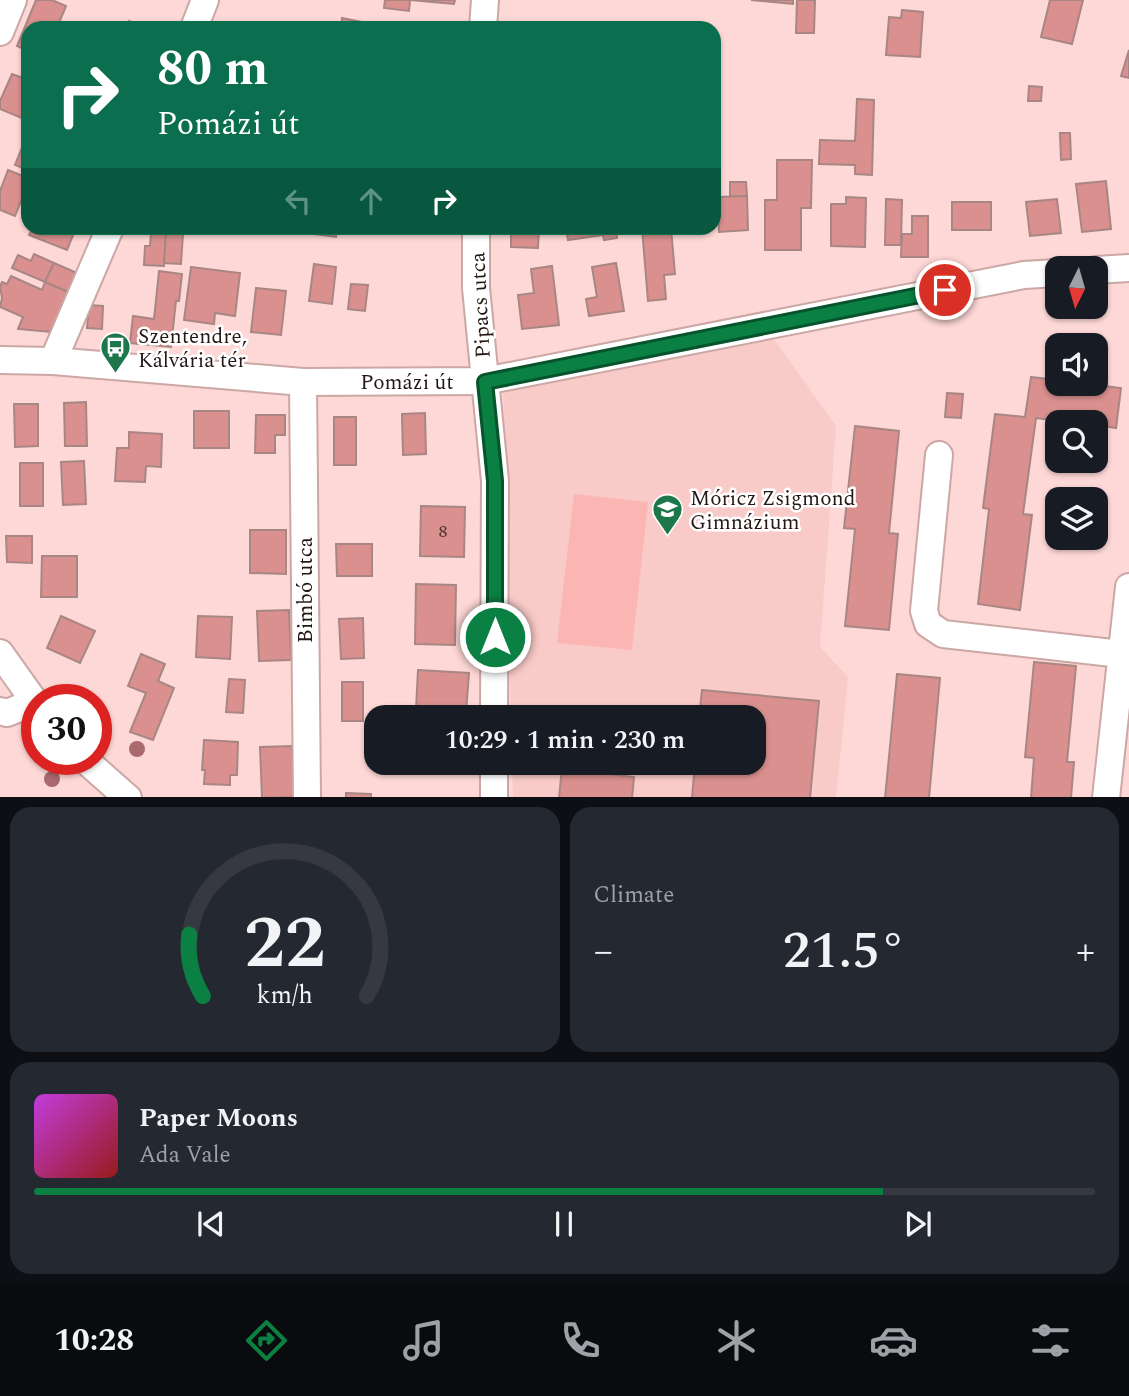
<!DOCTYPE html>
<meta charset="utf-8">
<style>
body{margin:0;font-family:Spectral,serif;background:#242831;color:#f1f3f6;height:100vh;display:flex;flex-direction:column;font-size:26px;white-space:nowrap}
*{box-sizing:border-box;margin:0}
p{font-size:23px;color:#9ea1a6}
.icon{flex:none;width:38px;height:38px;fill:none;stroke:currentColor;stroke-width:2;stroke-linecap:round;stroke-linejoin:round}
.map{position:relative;height:797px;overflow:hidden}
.panel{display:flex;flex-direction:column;gap:10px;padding:10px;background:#0d0f14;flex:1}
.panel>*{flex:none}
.hud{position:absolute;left:21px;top:21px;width:700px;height:214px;border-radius:21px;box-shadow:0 2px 5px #0004;background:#0b6e4f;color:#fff;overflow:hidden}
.needle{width:46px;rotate:185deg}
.controls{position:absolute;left:1045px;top:256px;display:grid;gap:14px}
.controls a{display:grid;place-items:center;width:63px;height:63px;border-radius:14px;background:#171b24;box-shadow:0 2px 5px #0004;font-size:35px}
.speed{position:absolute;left:21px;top:684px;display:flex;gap:14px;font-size:35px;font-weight:700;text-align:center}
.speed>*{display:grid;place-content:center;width:91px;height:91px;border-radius:50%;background:#171b24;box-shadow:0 2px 5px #0004;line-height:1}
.speed .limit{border:10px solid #d22;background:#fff;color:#111}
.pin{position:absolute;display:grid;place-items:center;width:60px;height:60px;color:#fff;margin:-30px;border:4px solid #fff;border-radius:50%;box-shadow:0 2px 7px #0007}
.me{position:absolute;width:77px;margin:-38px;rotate:0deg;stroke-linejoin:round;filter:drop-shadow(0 0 5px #0008)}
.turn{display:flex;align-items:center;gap:24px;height:147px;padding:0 21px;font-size:32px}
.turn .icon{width:91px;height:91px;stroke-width:2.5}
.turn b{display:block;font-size:49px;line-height:60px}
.lanes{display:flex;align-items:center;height:66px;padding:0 21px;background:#0003;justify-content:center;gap:35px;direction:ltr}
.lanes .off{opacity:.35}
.big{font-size:52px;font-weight:600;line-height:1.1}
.panel .tile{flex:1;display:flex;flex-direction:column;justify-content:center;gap:10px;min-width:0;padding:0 24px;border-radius:21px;background:#242831}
.panel .dial{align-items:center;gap:0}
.dial svg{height:182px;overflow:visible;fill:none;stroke:#363941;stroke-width:7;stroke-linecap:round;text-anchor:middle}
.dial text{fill:#f1f3f6;stroke:none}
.song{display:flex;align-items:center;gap:21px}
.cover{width:84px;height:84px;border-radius:10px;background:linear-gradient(135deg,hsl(290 70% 55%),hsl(0 70% 35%))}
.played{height:7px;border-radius:4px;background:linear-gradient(90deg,#0b8043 80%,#363941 80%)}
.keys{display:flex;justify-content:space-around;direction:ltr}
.heat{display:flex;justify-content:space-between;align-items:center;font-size:38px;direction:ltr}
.panel .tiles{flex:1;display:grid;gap:10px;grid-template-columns:1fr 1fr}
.tile:last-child{grid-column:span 2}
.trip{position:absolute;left:364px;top:705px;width:402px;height:70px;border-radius:21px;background:#171b24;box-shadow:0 2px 5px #0004;font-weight:600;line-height:70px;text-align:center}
.menu{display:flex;height:112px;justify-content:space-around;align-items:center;background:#090b0e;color:#9ea1a6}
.menu .icon{width:49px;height:49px}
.menu .current{color:#0b8043}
.menu b{font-size:32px;color:#f1f3f6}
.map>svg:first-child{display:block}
.built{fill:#f8cac8}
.green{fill:#fbb6b4}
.building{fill:#d9908e;stroke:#a88684;stroke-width:2}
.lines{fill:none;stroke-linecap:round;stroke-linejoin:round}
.minor-casing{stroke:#cba7a5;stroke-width:30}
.minor{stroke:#fff;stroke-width:26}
.tree{fill:#aa696e}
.route-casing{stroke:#07532c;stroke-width:18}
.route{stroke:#0b8043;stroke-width:12}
.labels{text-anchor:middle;stroke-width:5;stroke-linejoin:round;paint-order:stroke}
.number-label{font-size:18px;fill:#513534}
.street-label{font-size:21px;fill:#241716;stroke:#fff}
.poi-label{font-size:21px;fill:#241716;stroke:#fff;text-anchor:start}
</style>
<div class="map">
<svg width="1129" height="798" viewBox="0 0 1129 798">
<rect width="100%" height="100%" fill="#fed8d6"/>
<path class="built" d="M 771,335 L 836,426 L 820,647 L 848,677 L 836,797 L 513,797 L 512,763 L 754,763 L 754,718 L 511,717 L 503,388 Z"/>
<path class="green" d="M 574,494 L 648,502 L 632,650 L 557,643 Z"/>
<g class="building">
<path d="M 36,0 L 52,0 L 66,6 L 59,23 L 69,28 L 28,28 L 28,51 L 17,46 Z"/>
<path d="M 385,0 L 410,0 L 409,11 L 384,8 Z"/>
<path d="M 410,0 L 455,0 L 454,4 Z"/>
<path d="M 751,0 L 793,0 L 793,4 Z"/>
<path d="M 797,0 L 815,0 L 814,33 L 796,33 Z"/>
<path d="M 1050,0 L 1083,0 L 1072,44 L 1041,37 Z"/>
<path d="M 902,10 L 923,12 L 920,57 L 886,55 L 889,17 L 901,18 Z"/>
<path d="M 342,18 L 372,24 L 371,28 L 341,28 Z"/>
<path d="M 129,21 L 146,28 L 125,28 Z"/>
<path d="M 1129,50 L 1129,78 L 1121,76 Z"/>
<path d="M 12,74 L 28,80 L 28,109 L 24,119 L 0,109 L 0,101 Z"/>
<path d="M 1029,86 L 1042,87 L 1041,101 L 1028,101 Z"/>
<path d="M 857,99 L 874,100 L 872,175 L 855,174 L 855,165 L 819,164 L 820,140 L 855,141 Z"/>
<path d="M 1060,133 L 1070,133 L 1071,159 L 1061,160 Z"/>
<path d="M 25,140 L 28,141 L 28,170 L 15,165 Z"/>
<path d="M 777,160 L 812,160 L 811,208 L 801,208 L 801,250 L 765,250 L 765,200 L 777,200 Z"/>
<path d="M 8,170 L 28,178 L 28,184 L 15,216 L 0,210 L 0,191 Z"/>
<path d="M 1106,181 L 1111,229 L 1082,232 L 1076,184 Z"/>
<path d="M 730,182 L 746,182 L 747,196 L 730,197 Z"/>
<path d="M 747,196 L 748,230 L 719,232 L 718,197 Z"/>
<path d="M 846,197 L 866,198 L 865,247 L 831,246 L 831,204 L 846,204 Z"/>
<path d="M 886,199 L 902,200 L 901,245 L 885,245 Z"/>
<path d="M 1057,199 L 1061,233 L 1030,236 L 1026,202 Z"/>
<rect x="952" y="202" width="39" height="28"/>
<path d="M 912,216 L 928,216 L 928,257 L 901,257 L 902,234 L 912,234 Z"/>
<path d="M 33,228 L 76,228 L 67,250 L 29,235 Z"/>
<path d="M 314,228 L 337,228 L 336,237 L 313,234 Z"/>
<path d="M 511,228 L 539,228 L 538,248 L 511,247 Z"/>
<path d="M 566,228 L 616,228 L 617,238 L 604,240 L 603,235 L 568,240 Z"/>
<path d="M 642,228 L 671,228 L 675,274 L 664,275 L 666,299 L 648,301 Z"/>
<path d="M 151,232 L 166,233 L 164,266 L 144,265 L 145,246 L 150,246 Z"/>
<path d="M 166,233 L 183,234 L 181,264 L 164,263 Z"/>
<path d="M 34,254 L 54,263 L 45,282 L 12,268 L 18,255 L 31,261 Z"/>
<path d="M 54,263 L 77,273 L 68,292 L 45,282 Z"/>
<path d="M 616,263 L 624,311 L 589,316 L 586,299 L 597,297 L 592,267 Z"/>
<path d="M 314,264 L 336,267 L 332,304 L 309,301 Z"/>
<path d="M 552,266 L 559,325 L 522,329 L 518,295 L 534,293 L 531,269 Z"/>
<path d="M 191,267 L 240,273 L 235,316 L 215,313 L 214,324 L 184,320 Z"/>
<path d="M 159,271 L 182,274 L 179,301 L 176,301 L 171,347 L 130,343 L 133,316 L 154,319 Z"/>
<path d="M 11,276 L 42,290 L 45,282 L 68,292 L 51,332 L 18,329 L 23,317 L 0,307 L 2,298 L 0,287 L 2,282 L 7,284 Z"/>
<path d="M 351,284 L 368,285 L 365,311 L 348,309 Z"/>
<path d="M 256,288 L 286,291 L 281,335 L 251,332 Z"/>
<path d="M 89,305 L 103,306 L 102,329 L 87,328 Z"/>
<path d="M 1031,377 L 1057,380 L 1057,383 L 1080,383 L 1121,388 L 1116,428 L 1096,425 L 1096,422 L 1067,422 L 1036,418 L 1023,514 L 1032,515 L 1020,610 L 978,604 L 989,509 L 983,508 L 995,414 L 1025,417 Z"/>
<path d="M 947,393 L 963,394 L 961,418 L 945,417 Z"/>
<path d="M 86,402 L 87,446 L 65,446 L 64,403 Z"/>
<path d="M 14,404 L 38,404 L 38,446 L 15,447 Z"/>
<rect x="194" y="411" width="35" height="37"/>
<path d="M 425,413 L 426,454 L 403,455 L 402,414 Z"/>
<path d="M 256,415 L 285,415 L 285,435 L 275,435 L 275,453 L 255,453 Z"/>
<rect x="334" y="417" width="22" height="48"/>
<path d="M 855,426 L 899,431 L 889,533 L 898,534 L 889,630 L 845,626 L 855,529 L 844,528 Z"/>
<path d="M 129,432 L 162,434 L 161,467 L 146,466 L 145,482 L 115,481 L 117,448 L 129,448 Z"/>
<path d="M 84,461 L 86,504 L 63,505 L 61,462 Z"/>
<rect x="20" y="463" width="23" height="43"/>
<path d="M 421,506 L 465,507 L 464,557 L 420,556 Z"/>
<path d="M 250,530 L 286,530 L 286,574 L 250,573 Z"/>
<path d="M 6,536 L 32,536 L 32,563 L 7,562 Z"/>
<path d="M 336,544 L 372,544 L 372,576 L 337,576 Z"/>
<path d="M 42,556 L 77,556 L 77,597 L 41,597 Z"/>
<path d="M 416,584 L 456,585 L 455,645 L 415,644 Z"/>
<path d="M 289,610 L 291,660 L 259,661 L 257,611 Z"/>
<path d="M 61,616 L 95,631 L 80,663 L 47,648 Z"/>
<path d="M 198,616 L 232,617 L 230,659 L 196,657 Z"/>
<path d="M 363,618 L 364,658 L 341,659 L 339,619 Z"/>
<path d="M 141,654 L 165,664 L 158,681 L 174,688 L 153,740 L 130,732 L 146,693 L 128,686 Z"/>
<path d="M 1034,662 L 1076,666 L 1067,762 L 1074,762 L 1071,798 L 1031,798 L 1034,758 L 1025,757 Z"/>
<path d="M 418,670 L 469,673 L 466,713 L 416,709 Z"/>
<path d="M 897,674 L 940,678 L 929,798 L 885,798 Z"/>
<path d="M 229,679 L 245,680 L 243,713 L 226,712 Z"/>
<rect x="342" y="682" width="21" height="39"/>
<path d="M 702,690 L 819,701 L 810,798 L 692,798 L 695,763 L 754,763 L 754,718 L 699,718 Z"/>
<path d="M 204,740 L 238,742 L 237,775 L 230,775 L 230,785 L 204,784 L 205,770 L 202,770 Z"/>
<path d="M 292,746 L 294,797 L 262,798 L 260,747 Z"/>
<path d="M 562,768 L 634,777 L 632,798 L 559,798 Z"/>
<path d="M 346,793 L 371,794 L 371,798 L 346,798 Z"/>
</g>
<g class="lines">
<defs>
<g id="minor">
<path d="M 194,28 L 205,0"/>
<path d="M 483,28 L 485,0"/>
<path d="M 0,32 L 13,0"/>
<path d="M 476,228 L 476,288 L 495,481 L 494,718"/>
<path d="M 1096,270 L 1129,268"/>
<path d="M 0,360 L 53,361 L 303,382 L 485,381 L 1024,275 L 1057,273"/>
<path d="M 53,361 L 110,228"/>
<path d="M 303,382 L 307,798"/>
<path d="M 939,455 L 924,611 L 928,624 L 943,634 L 1121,654"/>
<path d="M 0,653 L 37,705"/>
<path d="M 0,711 L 7,713 L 34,702"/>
<path d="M 85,760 L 128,798"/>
<path d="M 494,798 L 494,763"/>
<path d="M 1106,798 L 1129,587"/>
</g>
</defs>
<use href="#minor" class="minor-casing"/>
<use href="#minor" class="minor"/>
</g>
<g class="tree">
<circle cx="137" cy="749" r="8"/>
<circle cx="52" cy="779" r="8"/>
</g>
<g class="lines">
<defs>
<path id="route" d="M 495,637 L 495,481 L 485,382 L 945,290"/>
</defs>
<use href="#route" class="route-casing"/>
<use href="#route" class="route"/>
</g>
<defs>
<symbol id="bus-pin" viewBox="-11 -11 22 30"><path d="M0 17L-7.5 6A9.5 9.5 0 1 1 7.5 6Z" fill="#1e774b" stroke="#fff"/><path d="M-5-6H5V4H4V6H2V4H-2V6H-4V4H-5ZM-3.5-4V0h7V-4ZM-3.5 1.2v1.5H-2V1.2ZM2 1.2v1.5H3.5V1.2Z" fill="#fff"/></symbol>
<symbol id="school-pin" viewBox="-11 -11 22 30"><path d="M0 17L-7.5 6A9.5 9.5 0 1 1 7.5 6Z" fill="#1e774b" stroke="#fff"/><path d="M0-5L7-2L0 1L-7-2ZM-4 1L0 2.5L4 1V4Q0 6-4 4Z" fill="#fff"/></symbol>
</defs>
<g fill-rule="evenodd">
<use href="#bus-pin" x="98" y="330" width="35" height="47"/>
<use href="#school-pin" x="650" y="492" width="35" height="47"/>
</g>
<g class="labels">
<g class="number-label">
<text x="443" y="537">8</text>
</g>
<g class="street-label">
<text transform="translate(480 305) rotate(-93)" y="7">Pipacs utca</text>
<text x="407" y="389">Pomázi út</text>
<text transform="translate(305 590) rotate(-90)" y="7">Bimbó utca</text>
</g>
<g class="poi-label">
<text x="138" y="343">Szentendre,<tspan x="138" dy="24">Kálvária tér</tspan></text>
<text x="690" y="505">Móricz Zsigmond<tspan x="690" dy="24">Gimnázium</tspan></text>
</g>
</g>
</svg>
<div class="controls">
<a><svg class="needle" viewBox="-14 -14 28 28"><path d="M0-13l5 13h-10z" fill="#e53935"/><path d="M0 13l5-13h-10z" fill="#9ea1a6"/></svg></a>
<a><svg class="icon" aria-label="sound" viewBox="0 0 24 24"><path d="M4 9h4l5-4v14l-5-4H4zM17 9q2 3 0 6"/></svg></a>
<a><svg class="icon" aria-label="search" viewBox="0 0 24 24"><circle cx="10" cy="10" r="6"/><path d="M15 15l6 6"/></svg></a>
<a><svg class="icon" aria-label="layers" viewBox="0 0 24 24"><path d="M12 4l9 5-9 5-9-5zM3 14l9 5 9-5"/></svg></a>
</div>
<div class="speed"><div class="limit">30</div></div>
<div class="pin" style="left:945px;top:290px;background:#d93025"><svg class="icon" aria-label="arrive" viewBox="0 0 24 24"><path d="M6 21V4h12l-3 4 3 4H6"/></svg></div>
<svg class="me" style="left:495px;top:637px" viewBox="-20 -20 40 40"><circle r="17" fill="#0b8043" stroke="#fff" stroke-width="3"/><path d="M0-11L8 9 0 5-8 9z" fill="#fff"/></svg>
<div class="trip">10:29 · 1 min · 230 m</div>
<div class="hud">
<div class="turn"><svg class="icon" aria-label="right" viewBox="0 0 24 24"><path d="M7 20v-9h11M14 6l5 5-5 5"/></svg><div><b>80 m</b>Pomázi út</div></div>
<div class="lanes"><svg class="icon off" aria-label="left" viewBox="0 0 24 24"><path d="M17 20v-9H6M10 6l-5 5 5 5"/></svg><svg class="icon off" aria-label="ahead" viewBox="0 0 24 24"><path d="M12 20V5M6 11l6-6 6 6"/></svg><svg class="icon" aria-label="right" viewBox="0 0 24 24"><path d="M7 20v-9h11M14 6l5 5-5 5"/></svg></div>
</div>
</div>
<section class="panel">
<div class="tiles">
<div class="tile dial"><svg viewBox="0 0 100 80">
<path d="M14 69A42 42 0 1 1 86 69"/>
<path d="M14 69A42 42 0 0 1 8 42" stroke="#0b8043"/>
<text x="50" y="56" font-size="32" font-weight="700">22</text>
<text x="50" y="72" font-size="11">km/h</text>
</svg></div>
<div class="tile"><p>Climate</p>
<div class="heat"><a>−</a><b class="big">21.5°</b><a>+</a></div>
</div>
<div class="tile">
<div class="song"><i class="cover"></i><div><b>Paper Moons</b><p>Ada Vale</p></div></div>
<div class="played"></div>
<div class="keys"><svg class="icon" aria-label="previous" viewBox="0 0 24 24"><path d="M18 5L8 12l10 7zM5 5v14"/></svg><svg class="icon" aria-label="pause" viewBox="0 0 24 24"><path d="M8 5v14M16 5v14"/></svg><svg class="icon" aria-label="next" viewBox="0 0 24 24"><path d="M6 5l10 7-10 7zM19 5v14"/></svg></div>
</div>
</div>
</section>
<nav class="menu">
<b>10:28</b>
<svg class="icon current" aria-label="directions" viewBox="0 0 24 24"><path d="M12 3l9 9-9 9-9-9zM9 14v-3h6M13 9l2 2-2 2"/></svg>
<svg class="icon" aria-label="music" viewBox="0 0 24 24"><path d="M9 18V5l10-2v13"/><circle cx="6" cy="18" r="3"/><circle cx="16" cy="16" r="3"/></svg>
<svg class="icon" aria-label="phone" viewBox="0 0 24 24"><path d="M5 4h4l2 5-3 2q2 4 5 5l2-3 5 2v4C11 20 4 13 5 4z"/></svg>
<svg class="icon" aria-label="climate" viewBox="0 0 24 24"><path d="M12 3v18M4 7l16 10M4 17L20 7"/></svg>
<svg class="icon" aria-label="car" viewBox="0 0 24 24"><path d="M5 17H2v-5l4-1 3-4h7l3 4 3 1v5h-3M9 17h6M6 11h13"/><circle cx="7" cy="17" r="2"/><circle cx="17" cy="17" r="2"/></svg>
<svg class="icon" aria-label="filters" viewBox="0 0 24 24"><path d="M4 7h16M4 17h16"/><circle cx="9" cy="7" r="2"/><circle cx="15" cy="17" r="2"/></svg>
</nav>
